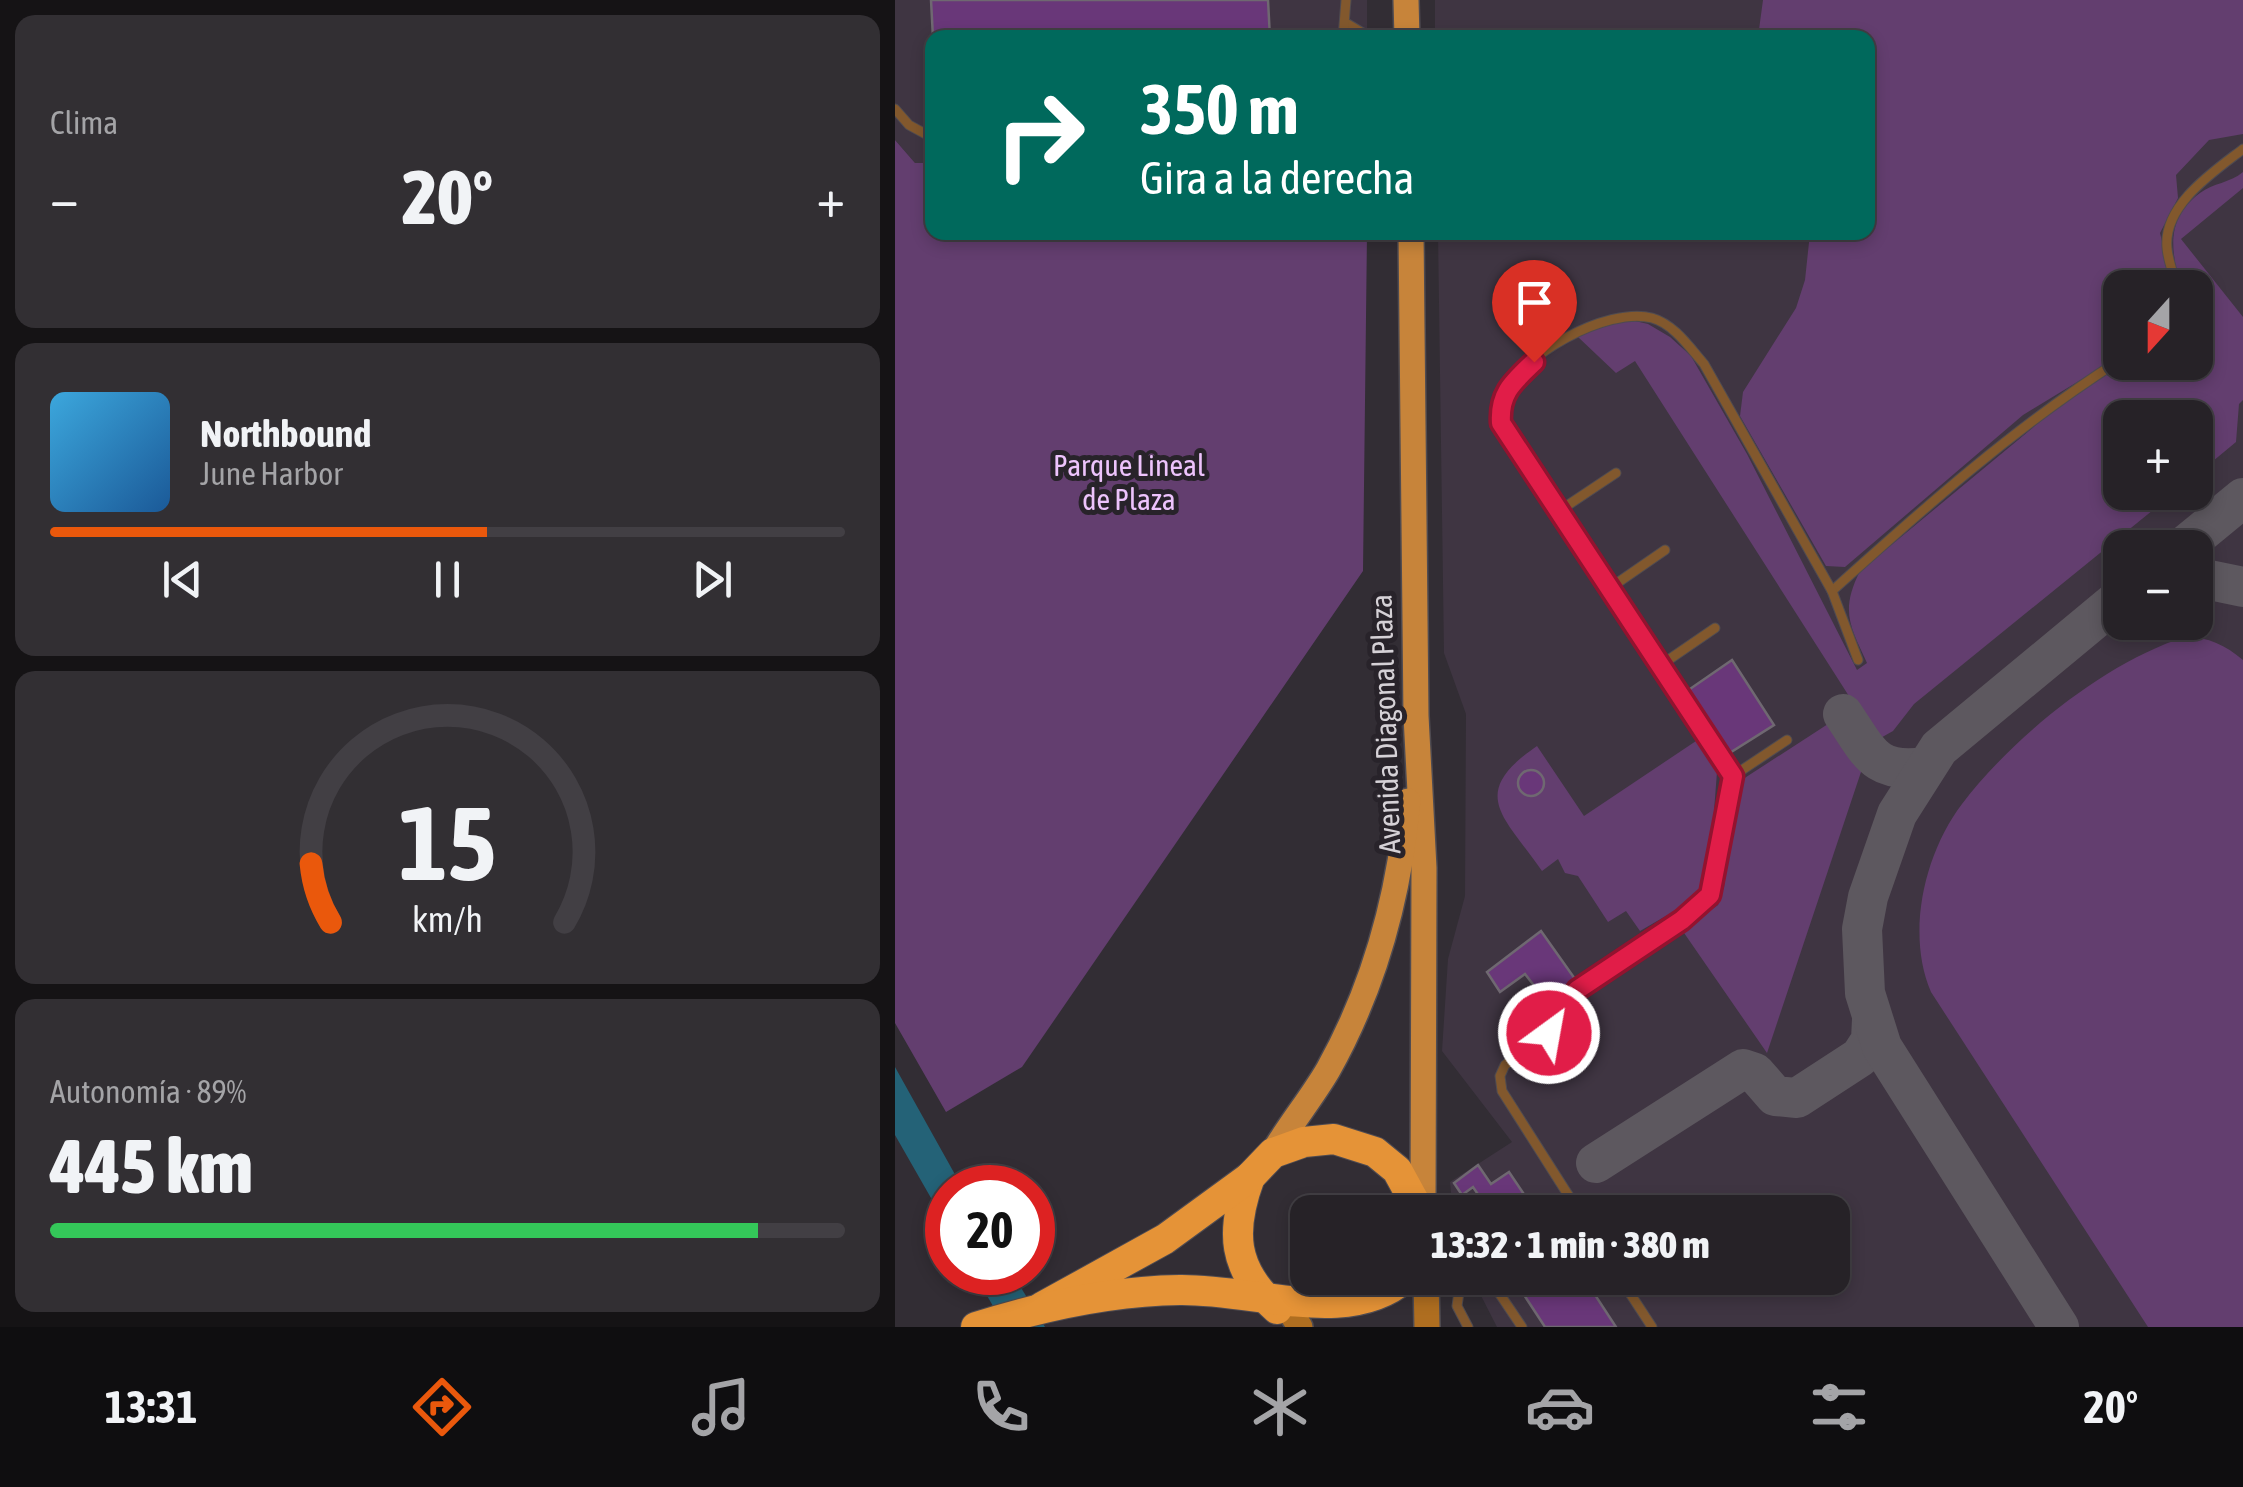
<!DOCTYPE html>
<html lang="es">
<meta charset="utf-8">
<style>
body{margin:0;font-family:"Asap Condensed",sans-serif;background:#322f33;color:#f1f3f6;height:100vh;display:flex;flex-direction:column;font-size:38px;white-space:nowrap}
*{box-sizing:border-box;margin:0}
p{font-size:32px;color:#a4a4a7}
.icon{flex:none;width:55px;height:55px;fill:none;stroke:currentColor;stroke-width:2;stroke-linecap:round;stroke-linejoin:round}
.map{position:relative;flex:1;overflow:hidden}
.drawer{display:flex;flex-direction:column;gap:15px;padding:15px;background:#151315;width:895px}
.drawer>*{flex:none}
.hud{position:absolute;left:30px;top:30px;width:950px;height:210px;border-radius:20px;box-shadow:0 5px 15px #0003,0 0 0 2px #423f44;background:#00695c;color:#fff;overflow:hidden}
.needle{width:65px;rotate:201deg}
.tools{position:absolute;left:1208px;top:270px;display:grid;gap:20px}
.tools a{display:grid;place-items:center;width:110px;height:110px;border-radius:20px;background:#262227;box-shadow:0 5px 15px #0003,0 0 0 2px #423f44;font-size:50px}
.speed{position:absolute;left:30px;top:1165px;display:flex;gap:20px;font-size:50px;font-weight:700;text-align:center}
.speed>*{display:grid;place-content:center;width:130px;height:130px;border-radius:50%;background:#262227;box-shadow:0 5px 15px #0003,0 0 0 2px #423f44;line-height:1}
.speed .limit{border:15px solid #d22;background:#fff;color:#111}
.pin{position:absolute;display:grid;place-items:center;width:85px;height:85px;color:#fff;margin:-102px -42px;border-radius:50% 50% 50% 0;rotate:-45deg;box-shadow:0 0 10px #0007}
.pin .icon{rotate:45deg}
.me{position:absolute;width:110px;margin:-55px;rotate:32deg;stroke-linejoin:round;filter:drop-shadow(0 0 8px #0008)}
.turn{display:flex;align-items:center;gap:35px;height:210px;padding:0 50px;font-size:45px}
.turn .icon{width:130px;height:130px;stroke-width:2.5}
.turn b{display:block;font-size:70px;line-height:85px}
.big{font-size:75px;font-weight:800;line-height:1.1}
.drawer .tile{flex:1;display:flex;flex-direction:column;justify-content:center;gap:15px;min-width:0;padding:0 35px;border-radius:20px;background:#322f33}
.drawer .dial{align-items:center;gap:0}
.dial svg{height:260px;overflow:visible;fill:none;stroke:#423f44;stroke-width:7;stroke-linecap:round;text-anchor:middle}
.dial text{fill:#f1f3f6;stroke:none}
.song{display:flex;align-items:center;gap:30px}
.cover{width:120px;height:120px;border-radius:15px;background:linear-gradient(135deg,hsl(200 70% 55%),hsl(210 70% 35%))}
.played{height:10px;border-radius:5px;background:linear-gradient(90deg,#ea580c 55%,#423f44 55%)}
.keys{display:flex;justify-content:space-around;direction:ltr}
.heat{display:flex;justify-content:space-between;align-items:center;font-size:55px;direction:ltr}
.charge{height:15px;border-radius:8px;background:linear-gradient(90deg,#34c759 89%,#423f44 0)}
.trip{position:absolute;left:395px;top:1195px;width:560px;height:100px;border-radius:20px;background:#262227;box-shadow:0 5px 15px #0003,0 0 0 2px #423f44;font-weight:800;line-height:100px;text-align:center}
.tabs{display:flex;height:160px;justify-content:space-around;align-items:center;background:#0f0e10;color:#a4a4a7}
.tabs .icon{width:70px;height:70px}
.tabs .current{color:#ea580c}
.tabs b{font-size:45px;color:#f1f3f6}
main{display:flex;flex:1;min-height:0}
.map>svg:first-child{display:block}
.built{fill:#3f3542;fill-rule:evenodd}
.green{fill:#633e6f}
.water{fill:#246277}
.lines{fill:none;stroke-linecap:round;stroke-linejoin:round}
.taxiway{stroke:#5d585f;stroke-width:40}
.building{fill:#693779;stroke:#6f6871;stroke-width:2.5}
.lane-casing{stroke:#4f4b51;stroke-width:11}
.secondary-casing{stroke:#4f4b51;stroke-width:28}
.primary-casing{stroke:#4f4b51;stroke-width:28}
.highway-casing{stroke:#4f4b51;stroke-width:32}
.lane{stroke:#82582d;stroke-width:9}
.secondary{stroke:#af6e20;stroke-width:25}
.primary{stroke:#c7843a;stroke-width:25}
.highway{stroke:#e59337;stroke-width:30}
.route-casing{stroke:#92132f;stroke-width:25}
.route{stroke:#e11d48;stroke-width:18}
.labels{text-anchor:middle;stroke-width:10;stroke-linejoin:round;paint-order:stroke}
.park-label{font-size:30px;fill:#edc3fc;stroke:#28232a}
.street-label{font-size:30px;fill:#d5d1d6;stroke:#28232a}
</style>
<main>
<section class="drawer">
<div class="tile"><p>Clima</p>
<div class="heat"><a>−</a><b class="big">20°</b><a>+</a></div>
</div>
<div class="tile">
<div class="song"><i class="cover"></i><div><b>Northbound</b><p>June Harbor</p></div></div>
<div class="played"></div>
<div class="keys"><svg class="icon" aria-label="previous" viewBox="0 0 24 24"><path d="M18 5L8 12l10 7zM5 5v14"/></svg><svg class="icon" aria-label="pause" viewBox="0 0 24 24"><path d="M8 5v14M16 5v14"/></svg><svg class="icon" aria-label="next" viewBox="0 0 24 24"><path d="M6 5l10 7-10 7zM19 5v14"/></svg></div>
</div>
<div class="tile dial"><svg viewBox="0 0 100 80">
<path d="M14 69A42 42 0 1 1 86 69"/>
<path d="M14 69A42 42 0 0 1 8 51" stroke="#ea580c"/>
<text x="50" y="56" font-size="32" font-weight="700">15</text>
<text x="50" y="72" font-size="11">km/h</text>
</svg></div>
<div class="tile"><p>Autonomía · 89%</p><b class="big">445 km</b><div class="charge"></div></div>
</section>
<div class="map">
<svg width="1348" height="1327" viewBox="0 0 1348 1327">
<rect width="100%" height="100%" fill="#322d34"/>
<g class="built">
<path d="M 0,0 L 472,0 L 472,37 L 38,38 L 37,163 L 20,163 L 0,140 Z"/>
<path d="M 540,0 L 1348,0 L 1348,1327 L 602,1327 L 577,1278 L 938,1278 L 938,1212 L 558,1212 L 555,1182 L 617,1142 L 547,1051 L 553,959 L 570,896 L 571,714 L 549,653 L 543,233 L 972,232 L 972,38 L 540,37 ZM 1225,288 L 1300,288 L 1300,362 L 1225,362 ZM 1225,418 L 1300,418 L 1300,492 L 1225,492 ZM 1225,548 L 1300,548 L 1300,622 L 1225,622 Z"/>
</g>
<g class="green">
<path d="M 868,0 L 1348,0 L 1348,134 L 1314,140 L 1281,175 L 1283,198 L 1265,233 L 1278,287 L 1225,288 L 1225,356 L 1128,415 L 950,567 L 931,566 L 845,416 L 848,392 L 901,308 L 910,280 L 915,233 L 972,232 L 972,38 L 863,37 Z"/>
<path d="M 0,140 L 20,163 L 37,163 L 38,232 L 472,233 L 468,571 L 127,1067 L 51,1112 L 0,1023 Z"/>
<path d="M 1348,172 L 1348,188 L 1286,239 L 1348,317 L 1348,400 L 1344,404 L 1341,442 L 1300,476 L 1300,418 L 1225,418 L 1225,492 L 1279,493 L 1019,704 L 998,731 L 982,740 L 740,361 L 721,373 L 683,337 L 711,324 L 736,320 L 753,324 L 775,337 L 796,356 L 852,454 L 962,670 L 972,663 C 955,626 945,611 965,571 L 1176,396 L 1225,362 L 1300,362 L 1300,288 L 1286,287 C 1276,251 1270,219 1305,193 C 1318,183 1335,183 1348,172 Z"/>
<path d="M 1290,637 C 1314,637 1330,645 1348,660 L 1348,1327 L 1253,1327 L 1036,992 C 1011,934 1029,854 1067,804 C 1117,738 1210,662 1290,637 Z"/>
<path d="M 933,724 L 940,727 L 967,769 L 872,1053 L 787,930 L 823,905 L 829,887 L 839,795 L 845,781 Z"/>
<path d="M 801,741 L 822,772 L 814,876 L 807,895 L 745,931 L 731,911 L 713,922 L 683,876 L 670,873 L 663,859 L 647,871 C 609,816 572,794 642,746 L 689,816 Z"/>
</g>
<g class="water">
<path d="M 0,1067 L 67,1187 L 52,1188 L 52,1226 L 0,1135 Z"/>
<path d="M 79,1273 L 117,1273 L 150,1327 L 110,1327 Z"/>
</g>
<g class="lines">
<g class="taxiway">
<path d="M 1287,548 L 1348,498"/>
<path d="M 1300,577 L 1348,587"/>
<path d="M 948,714 C 974,752 979,774 1030,767"/>
<path d="M 701,1163 L 848,1069 L 860,1073 L 880,1096 L 902,1098 L 965,1057 L 976,1040 L 977,1019"/>
<path d="M 1164,1327 L 987,1047 L 970,993 L 967,929 L 973,897 L 1002,814 L 1044,748 L 1225,598"/>
</g>
</g>
<g class="building">
<path d="M 36,0 L 373,0 L 375,38 L 38,38 Z"/>
<path d="M 837,660 L 879,725 L 833,754 L 792,691 Z"/>
<circle cx="636" cy="783" r="13"/>
<path d="M 646,931 L 680,979 L 651,1001 L 630,974 L 605,992 L 592,972 Z"/>
<path d="M 583,1165 L 596,1184 L 614,1172 L 641,1212 L 595,1212 L 578,1187 L 567,1195 L 559,1183 Z"/>
<path d="M 618,1278 L 689,1278 L 721,1327 L 650,1327 Z"/>
</g>
<g class="lines">
<defs>
<g id="lane">
<path d="M 451,23 L 476,38"/>
<path d="M 448,38 L 451,0"/>
<path d="M 0,109 L 14,125 L 38,138"/>
<path d="M 1282,288 C 1279,275 1273,261 1272,248 C 1268,205 1318,172 1348,149"/>
<path d="M 664,511 L 721,473"/>
<path d="M 715,588 L 770,550"/>
<path d="M 937,591 C 1029,508 1120,427 1225,360"/>
<path d="M 766,665 L 820,628"/>
<path d="M 838,776 L 606,423 C 606,415 604,407 607,399 C 621,357 712,306 757,318 C 779,324 795,348 809,364 L 937,591 L 963,660"/>
<path d="M 684,1212 L 607,1091 L 605,1076 L 610,1065 L 676,1017 L 682,989 L 787,921 L 815,895 L 838,776 L 892,740"/>
<path d="M 566,1278 L 562,1306 L 573,1327"/>
<path d="M 594,1278 L 627,1327"/>
<path d="M 725,1278 L 757,1327"/>
</g>
<g id="secondary">
<path d="M 531,1278 L 532,1327"/>
<path d="M 398,1316 L 405,1327"/>
</g>
<g id="primary">
<path d="M 511,0 L 512,38"/>
<path d="M 516,232 L 521,716 L 529,868 L 528,1212"/>
<path d="M 378,1153 C 395,1124 416,1099 433,1070 C 480,986 504,897 513,801"/>
</g>
<g id="highway">
<path d="M 355,1177 C 335,1231 337,1269 382,1309"/>
<path d="M 147,1307 L 270,1239 L 355,1177 L 378,1153 L 409,1142 L 439,1139 L 480,1152 L 502,1170 L 525,1212"/>
<path d="M 81,1327 C 147,1306 215,1291 285,1290 C 363,1289 453,1327 510,1278"/>
</g>
</defs>
<use href="#lane" class="lane-casing"/>
<use href="#secondary" class="secondary-casing"/>
<use href="#primary" class="primary-casing"/>
<use href="#highway" class="highway-casing"/>
<use href="#lane" class="lane"/>
<use href="#secondary" class="secondary"/>
<use href="#primary" class="primary"/>
<use href="#highway" class="highway"/>
</g>
<g class="lines">
<defs>
<path id="route" d="M 639,362 C 618,382 604,393 606,423 L 838,776 L 815,895 L 787,920 L 682,990 L 677,998 L 679,1012 L 654,1033"/>
</defs>
<use href="#route" class="route-casing"/>
<use href="#route" class="route"/>
</g>
<g class="labels">
<g class="park-label">
<text x="234" y="476">Parque Lineal<tspan x="234" dy="34">de Plaza</tspan></text>
</g>
<g class="street-label">
<text transform="translate(491 724) rotate(-92)" y="10">Avenida Diagonal Plaza</text>
</g>
</g>
</svg>
<div class="tools">
<a><svg class="needle" viewBox="-14 -14 28 28"><path d="M0-13l5 13h-10z" fill="#e53935"/><path d="M0 13l5-13h-10z" fill="#a4a4a7"/></svg></a>
<a>+</a>
<a>−</a>
</div>
<div class="speed"><div class="limit">20</div></div>
<div class="pin" style="left:639px;top:362px;background:#d93025"><svg class="icon" aria-label="arrive" viewBox="0 0 24 24"><path d="M6 21V4h12l-3 4 3 4H6"/></svg></div>
<svg class="me" style="left:654px;top:1033px" viewBox="-20 -20 40 40"><circle r="17" fill="#e11d48" stroke="#fff" stroke-width="3"/><path d="M0-11L8 9 0 5-8 9z" fill="#fff"/></svg>
<div class="trip">13:32 · 1 min · 380 m</div>
<div class="hud">
<div class="turn"><svg class="icon" aria-label="right" viewBox="0 0 24 24"><path d="M7 20v-9h11M14 6l5 5-5 5"/></svg><div><b>350 m</b>Gira a la derecha</div></div>
</div>
</div>
</main>
<nav class="tabs">
<b>13:31</b>
<svg class="icon current" aria-label="directions" viewBox="0 0 24 24"><path d="M12 3l9 9-9 9-9-9zM9 14v-3h6M13 9l2 2-2 2"/></svg>
<svg class="icon" aria-label="music" viewBox="0 0 24 24"><path d="M9 18V5l10-2v13"/><circle cx="6" cy="18" r="3"/><circle cx="16" cy="16" r="3"/></svg>
<svg class="icon" aria-label="phone" viewBox="0 0 24 24"><path d="M5 4h4l2 5-3 2q2 4 5 5l2-3 5 2v4C11 20 4 13 5 4z"/></svg>
<svg class="icon" aria-label="climate" viewBox="0 0 24 24"><path d="M12 3v18M4 7l16 10M4 17L20 7"/></svg>
<svg class="icon" aria-label="car" viewBox="0 0 24 24"><path d="M5 17H2v-5l4-1 3-4h7l3 4 3 1v5h-3M9 17h6M6 11h13"/><circle cx="7" cy="17" r="2"/><circle cx="17" cy="17" r="2"/></svg>
<svg class="icon" aria-label="filters" viewBox="0 0 24 24"><path d="M4 7h16M4 17h16"/><circle cx="9" cy="7" r="2"/><circle cx="15" cy="17" r="2"/></svg>
<b>20°</b>
</nav>
